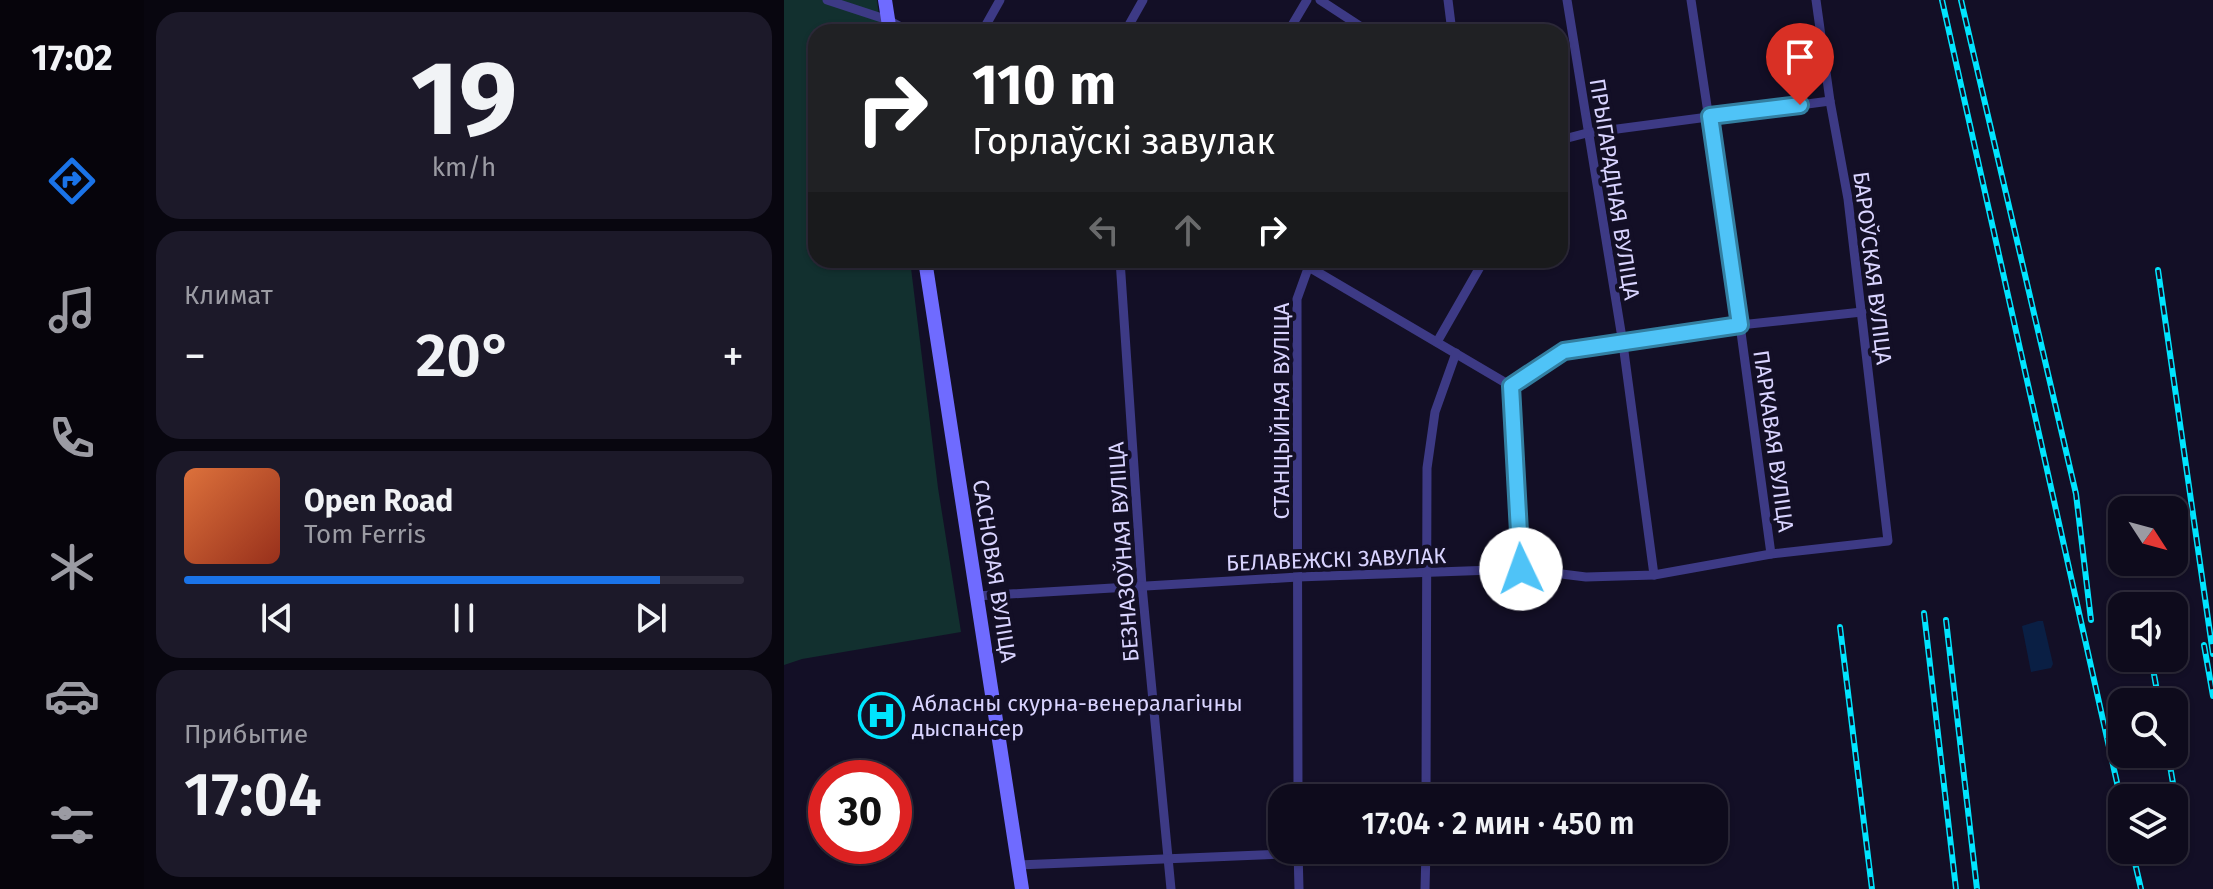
<!DOCTYPE html>
<html lang="ru">
<meta charset="utf-8">
<style>
body{margin:0;font-family:"Fira Sans",sans-serif;background:#1c1929;color:#f1f3f6;height:100vh;display:flex;flex-direction:column;font-size:30px;white-space:nowrap}
*{box-sizing:border-box;margin:0}
p{font-size:26px;color:#9b9ba3}
.icon{flex:none;width:44px;height:44px;fill:none;stroke:currentColor;stroke-width:2;stroke-linecap:round;stroke-linejoin:round}
.map{position:relative;flex:1;overflow:hidden}
.drawer{display:flex;flex-direction:column;gap:12px;padding:12px;background:#08060f;width:640px}
.drawer>*{flex:none}
.hud{position:absolute;left:24px;top:24px;width:760px;height:244px;border-radius:24px;box-shadow:0 2px 6px #0004,0 0 0 2px #2e2b3b;background:#202124;color:#fff;overflow:hidden}
.needle{width:52px;rotate:126deg}
.controls{position:absolute;left:1324px;top:496px;display:grid;gap:16px}
.controls a{display:grid;place-items:center;width:80px;height:80px;border-radius:16px;background:#0e0b1c;box-shadow:0 2px 6px #0004,0 0 0 2px #2e2b3b;font-size:40px}
.speed{position:absolute;left:24px;top:760px;display:flex;gap:16px;font-size:40px;font-weight:700;text-align:center}
.speed>*{display:grid;place-content:center;width:104px;height:104px;border-radius:50%;background:#0e0b1c;box-shadow:0 2px 6px #0004,0 0 0 2px #2e2b3b;line-height:1}
.speed .limit{border:12px solid #d22;background:#fff;color:#111}
.pin{position:absolute;display:grid;place-items:center;width:68px;height:68px;color:#fff;margin:-82px -34px;border-radius:50% 50% 50% 0;rotate:-45deg;box-shadow:0 0 8px #0007}
.pin .icon{rotate:45deg}
.me{position:absolute;width:88px;margin:-44px;rotate:357deg;stroke-linejoin:round;filter:drop-shadow(0 0 6px #0008)}
.turn{display:flex;align-items:center;gap:28px;height:168px;padding:0 32px;font-size:36px}
.turn .icon{width:104px;height:104px;stroke-width:2.5}
.turn b{display:block;font-size:56px;line-height:68px}
.lanes{display:flex;align-items:center;height:76px;padding:0 32px;background:#0003;justify-content:center;gap:40px;direction:ltr}
.lanes .off{opacity:.35}
.big{font-size:60px;font-weight:600;line-height:1.1}
.drawer .card{flex:1;display:flex;flex-direction:column;justify-content:center;gap:12px;min-width:0;padding:0 28px;border-radius:24px;background:#1c1929}
.drawer .dial{align-items:center;gap:0}
.dial b{font-size:104px;line-height:1}
.song{display:flex;align-items:center;gap:24px}
.cover{width:96px;height:96px;border-radius:12px;background:linear-gradient(135deg,hsl(20 70% 55%),hsl(10 70% 35%))}
.played{height:8px;border-radius:4px;background:linear-gradient(90deg,#1a73e8 85%,#2e2b3b 85%)}
.keys{display:flex;justify-content:space-around;direction:ltr}
.heat{display:flex;justify-content:space-between;align-items:center;font-size:44px;direction:ltr}
.trip{position:absolute;left:484px;top:784px;width:460px;height:80px;border-radius:24px;background:#0e0b1c;box-shadow:0 2px 6px #0004,0 0 0 2px #2e2b3b;font-weight:600;line-height:80px;text-align:center}
main{display:flex;flex:1;min-height:0}
.dock{display:flex;flex-direction:column;width:144px;justify-content:space-around;align-items:center;background:#06040b;color:#9b9ba3}
.dock .icon{width:56px;height:56px}
.dock .selected{color:#1a73e8}
.dock b{font-size:36px;color:#f1f3f6}
.map>svg:first-child{display:block}
.green{fill:#12302f}
.water{fill:#0a1f44}
.lines{fill:none;stroke-linecap:round;stroke-linejoin:round}
.street{stroke:#3d3a85;stroke-width:9}
.secondary{stroke:#6f6bff;stroke-width:14}
.rail-casing{stroke:#00e5ff;stroke-width:6}
.rail{stroke:#130f26;stroke-width:3;stroke-dasharray:9;stroke-linecap:butt}
.route-casing{stroke:#337fa1;stroke-width:20}
.route{stroke:#4fc3f7;stroke-width:14}
.labels{text-anchor:middle;stroke-width:8;stroke-linejoin:round;paint-order:stroke}
.street-label{font-size:22px;fill:#d9d4ff;stroke:#130f26}
.poi-label{font-size:22px;fill:#d9d4ff;stroke:#130f26;text-anchor:start}
</style>
<main>
<nav class="dock">
<b>17:02</b>
<svg class="icon selected" aria-label="directions" viewBox="0 0 24 24"><path d="M12 3l9 9-9 9-9-9zM9 14v-3h6M13 9l2 2-2 2"/></svg>
<svg class="icon" aria-label="music" viewBox="0 0 24 24"><path d="M9 18V5l10-2v13"/><circle cx="6" cy="18" r="3"/><circle cx="16" cy="16" r="3"/></svg>
<svg class="icon" aria-label="phone" viewBox="0 0 24 24"><path d="M5 4h4l2 5-3 2q2 4 5 5l2-3 5 2v4C11 20 4 13 5 4z"/></svg>
<svg class="icon" aria-label="climate" viewBox="0 0 24 24"><path d="M12 3v18M4 7l16 10M4 17L20 7"/></svg>
<svg class="icon" aria-label="car" viewBox="0 0 24 24"><path d="M5 17H2v-5l4-1 3-4h7l3 4 3 1v5h-3M9 17h6M6 11h13"/><circle cx="7" cy="17" r="2"/><circle cx="17" cy="17" r="2"/></svg>
<svg class="icon" aria-label="filters" viewBox="0 0 24 24"><path d="M4 7h16M4 17h16"/><circle cx="9" cy="7" r="2"/><circle cx="15" cy="17" r="2"/></svg>
</nav>
<section class="drawer">
<div class="card dial"><b>19</b><p>km/h</p></div>
<div class="card"><p>Климат</p>
<div class="heat"><a>−</a><b class="big">20°</b><a>+</a></div>
</div>
<div class="card">
<div class="song"><i class="cover"></i><div><b>Open Road</b><p>Tom Ferris</p></div></div>
<div class="played"></div>
<div class="keys"><svg class="icon" aria-label="previous" viewBox="0 0 24 24"><path d="M18 5L8 12l10 7zM5 5v14"/></svg><svg class="icon" aria-label="pause" viewBox="0 0 24 24"><path d="M8 5v14M16 5v14"/></svg><svg class="icon" aria-label="next" viewBox="0 0 24 24"><path d="M6 5l10 7-10 7zM19 5v14"/></svg></div>
</div>
<div class="card"><p>Прибытие</p><b class="big">17:04</b></div>
</section>
<div class="map">
<svg width="1429" height="889" viewBox="0 0 1429 889">
<rect width="100%" height="100%" fill="#130f26"/>
<path class="green" d="M 0,0 L 93,0 L 97,32 L 32,32 L 32,260 L 126,260 L 154,488 L 177,632 L 18,659 L 0,665 Z"/>
<path class="water" d="M 1254,621 L 1259,621 L 1269,664 L 1267,668 L 1247,672 L 1238,626 Z"/>
<g class="lines">
<g class="street">
<path d="M 43,0 L 104,20 L 126,32"/>
<path d="M 536,0 L 585,32"/>
<path d="M 664,0 L 668,32"/>
<path d="M 783,0 L 839,344 L 870,575"/>
<path d="M 907,0 L 956,325 L 987,554"/>
<path d="M 198,32 L 216,0"/>
<path d="M 341,32 L 359,0"/>
<path d="M 504,32 L 523,0"/>
<path d="M 776,140 L 803,133 L 1046,101"/>
<path d="M 336,260 L 358,586 L 387,889"/>
<path d="M 513,260 L 727,386"/>
<path d="M 653,342 L 700,260"/>
<path d="M 727,386 L 780,351 L 839,344 L 956,325 L 1078,312"/>
<path d="M 727,386 L 737,569"/>
<path d="M 192,596 L 514,577 L 737,569 L 802,577 L 870,575 L 987,554 L 1104,541 L 1064,199 L 1046,101 L 1032,0"/>
<path d="M 514,798 L 513,299 L 527,260"/>
<path d="M 642,798 L 643,468 L 651,412 L 672,353"/>
<path d="M 514,850 L 515,889"/>
<path d="M 234,865 L 597,850"/>
<path d="M 641,889 L 642,850"/>
</g>
<g class="secondary">
<path d="M 101,0 L 106,32"/>
<path d="M 141,260 L 238,889"/>
</g>
<defs>
<g id="rail">
<path d="M 1158,0 L 1338,805"/>
<path d="M 1177,0 L 1292,494 L 1307,620"/>
<path d="M 1374,270 L 1429,654"/>
<path d="M 1140,613 L 1172,889"/>
<path d="M 1162,620 L 1193,889"/>
<path d="M 1056,627 L 1088,889"/>
<path d="M 1420,645 L 1429,696"/>
<path d="M 1367,658 L 1375,702"/>
<path d="M 1384,754 L 1392,801"/>
<path d="M 1348,850 L 1357,889"/>
</g>
</defs>
<use href="#rail" class="rail-casing"/>
<use href="#rail" class="rail"/>
</g>
<g class="lines">
<defs>
<path id="route" d="M 737,569 L 727,386 L 780,351 L 956,325 L 926,116 L 1016,105"/>
</defs>
<use href="#route" class="route-casing"/>
<use href="#route" class="route"/>
</g>
<defs>
<symbol id="hospital-ring" viewBox="-11 -11 22 22"><circle r="9.5" fill="#130f26" stroke="#00e5ff" stroke-width="1.5"/><path d="M-5-5h3v3.5h4V-5h3V5h-3V1.5h-4V5h-3Z" fill="#00e5ff"/></symbol>
</defs>
<g fill-rule="evenodd">
<use href="#hospital-ring" x="72" y="690" width="51" height="51"/>
</g>
<g class="labels">
<g class="street-label">
<text transform="translate(831 189) rotate(81)" y="8">ПРЫГАРАДНАЯ ВУЛІЦА</text>
<text transform="translate(1089 268) rotate(83)" y="8">БАРОЎСКАЯ ВУЛІЦА</text>
<text transform="translate(497 411) rotate(-90)" y="8">СТАНЦЫЙНАЯ ВУЛІЦА</text>
<text transform="translate(990 441) rotate(82)" y="8">ПАРКАВАЯ ВУЛІЦА</text>
<text transform="translate(339 552) rotate(-94)" y="8">БЕЗНАЗОЎНАЯ ВУЛІЦА</text>
<text transform="translate(552 559) rotate(-2)" y="8">БЕЛАВЕЖСКІ ЗАВУЛАК</text>
<text transform="translate(211 571) rotate(81)" y="8">САСНОВАЯ ВУЛІЦА</text>
</g>
<g class="poi-label">
<text x="128" y="711">Абласны скурна-венералагічны<tspan x="128" dy="25">дыспансер</tspan></text>
</g>
</g>
</svg>
<div class="controls">
<a><svg class="needle" viewBox="-14 -14 28 28"><path d="M0-13l5 13h-10z" fill="#e53935"/><path d="M0 13l5-13h-10z" fill="#9b9ba3"/></svg></a>
<a><svg class="icon" aria-label="sound" viewBox="0 0 24 24"><path d="M4 9h4l5-4v14l-5-4H4zM17 9q2 3 0 6"/></svg></a>
<a><svg class="icon" aria-label="search" viewBox="0 0 24 24"><circle cx="10" cy="10" r="6"/><path d="M15 15l6 6"/></svg></a>
<a><svg class="icon" aria-label="layers" viewBox="0 0 24 24"><path d="M12 4l9 5-9 5-9-5zM3 14l9 5 9-5"/></svg></a>
</div>
<div class="speed"><div class="limit">30</div></div>
<div class="pin" style="left:1016px;top:105px;background:#d93025"><svg class="icon" aria-label="arrive" viewBox="0 0 24 24"><path d="M6 21V4h12l-3 4 3 4H6"/></svg></div>
<svg class="me" style="left:737px;top:569px" viewBox="-20 -20 40 40"><circle r="19" fill="#fff"/><path d="M0-13L10 11 0 6-10 11z" fill="#4fc3f7"/></svg>
<div class="trip">17:04 · 2 мин · 450 m</div>
<div class="hud">
<div class="turn"><svg class="icon" aria-label="right" viewBox="0 0 24 24"><path d="M7 20v-9h11M14 6l5 5-5 5"/></svg><div><b>110 m</b>Горлаўскі завулак</div></div>
<div class="lanes"><svg class="icon off" aria-label="left" viewBox="0 0 24 24"><path d="M17 20v-9H6M10 6l-5 5 5 5"/></svg><svg class="icon off" aria-label="ahead" viewBox="0 0 24 24"><path d="M12 20V5M6 11l6-6 6 6"/></svg><svg class="icon" aria-label="right" viewBox="0 0 24 24"><path d="M7 20v-9h11M14 6l5 5-5 5"/></svg></div>
</div>
</div>
</main>
